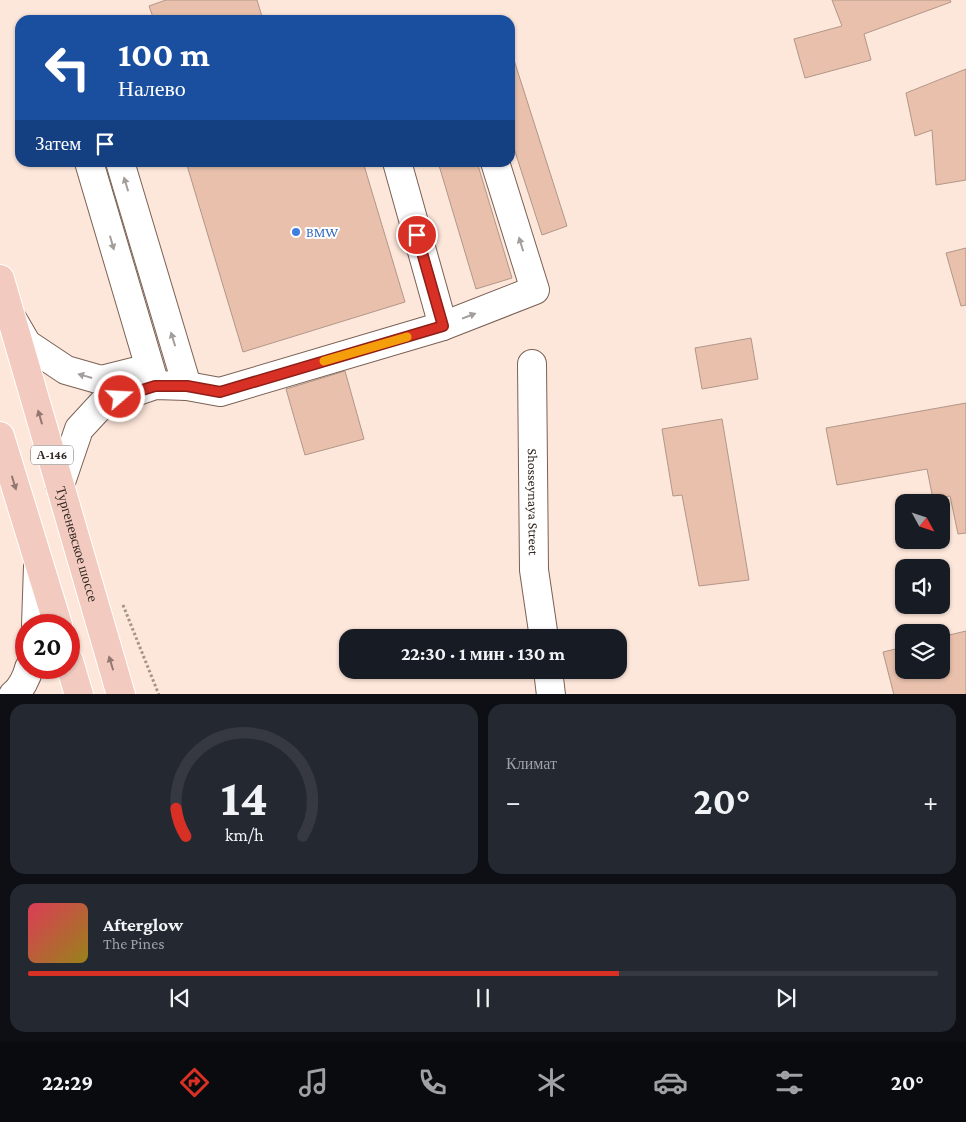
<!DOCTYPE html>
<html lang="ru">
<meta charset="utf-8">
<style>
body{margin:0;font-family:"Crimson Pro",serif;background:#242831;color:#f1f3f6;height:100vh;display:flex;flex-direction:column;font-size:19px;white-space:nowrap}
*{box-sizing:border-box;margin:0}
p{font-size:16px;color:#9ea1a6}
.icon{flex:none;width:28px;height:28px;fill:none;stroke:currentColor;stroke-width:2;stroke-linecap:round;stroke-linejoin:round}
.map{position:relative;height:694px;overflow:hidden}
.panel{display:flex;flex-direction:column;gap:10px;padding:10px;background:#0d0f14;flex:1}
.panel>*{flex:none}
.top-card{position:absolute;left:15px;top:15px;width:500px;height:152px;border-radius:15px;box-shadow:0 1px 4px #0004;background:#1a4fa0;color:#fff;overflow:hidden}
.needle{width:32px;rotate:130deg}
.controls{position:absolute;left:895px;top:494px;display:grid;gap:10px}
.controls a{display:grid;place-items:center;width:55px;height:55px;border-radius:10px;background:#171b24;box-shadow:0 1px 4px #0004;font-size:25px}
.speed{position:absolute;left:15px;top:614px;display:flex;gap:10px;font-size:25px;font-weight:700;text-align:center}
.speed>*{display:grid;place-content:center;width:65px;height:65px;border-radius:50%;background:#171b24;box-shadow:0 1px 4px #0004;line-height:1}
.speed .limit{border:8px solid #d22;background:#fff;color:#111}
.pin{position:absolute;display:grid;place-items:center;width:42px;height:42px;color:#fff;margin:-21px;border:2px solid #fff;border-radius:50%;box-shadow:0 1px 5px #0007}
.me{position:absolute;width:55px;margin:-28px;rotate:71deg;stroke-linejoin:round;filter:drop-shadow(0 0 4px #0008)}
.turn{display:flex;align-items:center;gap:18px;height:105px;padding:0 20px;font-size:22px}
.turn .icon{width:65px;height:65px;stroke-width:2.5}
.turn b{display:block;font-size:35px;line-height:42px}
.then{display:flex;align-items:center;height:48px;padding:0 20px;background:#0003;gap:10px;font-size:19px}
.big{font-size:38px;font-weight:700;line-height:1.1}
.panel .card{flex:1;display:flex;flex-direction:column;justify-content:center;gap:8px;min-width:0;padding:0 18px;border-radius:15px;background:#242831}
.panel .dial{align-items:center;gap:0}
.dial svg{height:130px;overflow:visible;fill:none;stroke:#363941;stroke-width:7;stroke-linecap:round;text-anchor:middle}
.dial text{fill:#f1f3f6;stroke:none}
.song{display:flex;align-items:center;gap:15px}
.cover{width:60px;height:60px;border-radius:8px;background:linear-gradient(135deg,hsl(350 70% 55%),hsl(50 70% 35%))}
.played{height:5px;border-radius:2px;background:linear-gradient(90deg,#d93025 65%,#363941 65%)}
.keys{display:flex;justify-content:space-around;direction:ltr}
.heat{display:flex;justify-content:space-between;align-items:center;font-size:28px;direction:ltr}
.panel .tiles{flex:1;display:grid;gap:10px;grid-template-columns:1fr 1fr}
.card:last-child{grid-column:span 2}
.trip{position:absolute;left:339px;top:629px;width:288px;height:50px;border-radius:15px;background:#171b24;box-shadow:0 1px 4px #0004;font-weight:700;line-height:50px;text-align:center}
.tab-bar{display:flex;height:80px;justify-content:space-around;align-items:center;background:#090b0e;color:#9ea1a6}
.tab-bar .icon{width:35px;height:35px}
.tab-bar .active{color:#d93025}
.tab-bar b{font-size:22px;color:#f1f3f6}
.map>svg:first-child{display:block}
.building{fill:#e8c0ab;stroke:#b19789}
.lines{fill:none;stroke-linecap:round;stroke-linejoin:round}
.minor-casing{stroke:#7a6155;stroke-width:30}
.highway-casing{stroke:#fff;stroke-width:30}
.path{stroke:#a5938a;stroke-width:3;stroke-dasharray:2.5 2.5;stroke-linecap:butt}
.minor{stroke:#fff;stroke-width:28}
.highway{stroke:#f2cabf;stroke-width:28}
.oneway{fill:#a39e9c}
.oneway2{fill:#927870}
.route-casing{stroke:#8d1f18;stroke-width:12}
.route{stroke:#d93025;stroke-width:9}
.slow{stroke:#f59e0b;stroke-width:9}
.shop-dot{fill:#3f7fe0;stroke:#fff;stroke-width:2}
.labels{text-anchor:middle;stroke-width:4;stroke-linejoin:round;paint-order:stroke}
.shield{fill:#fff;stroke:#706864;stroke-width:1}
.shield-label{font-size:12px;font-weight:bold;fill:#322722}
.shop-label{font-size:14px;fill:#366cbe;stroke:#fff;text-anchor:start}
.street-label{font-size:14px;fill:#322722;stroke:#fff}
</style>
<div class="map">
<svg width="966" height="695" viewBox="0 0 966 695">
<rect width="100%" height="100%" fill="#fde6da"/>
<g class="building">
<path d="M 166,0 L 257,0 L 263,20 L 154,20 L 149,6 Z"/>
<path d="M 832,0 L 950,0 L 951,2 L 864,34 L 871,60 L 805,78 L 794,39 L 842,26 Z"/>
<path d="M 514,60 L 567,226 L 542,235 L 510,136 L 510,61 Z"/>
<path d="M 966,69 L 966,180 L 936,185 L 932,130 L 915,136 L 906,93 Z"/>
<path d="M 186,162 L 363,162 L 405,302 L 243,352 Z"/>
<path d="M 438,162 L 477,162 L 512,278 L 476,289 Z"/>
<path d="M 966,248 L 966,305 L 961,306 L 946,253 Z"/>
<path d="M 751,338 L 758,379 L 702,389 L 695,348 Z"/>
<path d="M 345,371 L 364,439 L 305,455 L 286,389 Z"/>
<path d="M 966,403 L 966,533 L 958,534 L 950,496 L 933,499 L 927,469 L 837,485 L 826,428 Z"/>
<path d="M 722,419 L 749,580 L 699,586 L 682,495 L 673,496 L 662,429 Z"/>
<path d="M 966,631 L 966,695 L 894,695 L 883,652 L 904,647 L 904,670 L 941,670 L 941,637 Z"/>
</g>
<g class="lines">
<defs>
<g id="minor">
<path d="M 89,162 L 155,385"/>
<path d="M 120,162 L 187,386"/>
<path d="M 397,162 L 443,326"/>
<path d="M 13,320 L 27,344 L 66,370 L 101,380 L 149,368"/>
<path id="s1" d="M 532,364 L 534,570 L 544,638"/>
<path d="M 60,485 L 79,429 L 103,403 L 155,385 L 187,386 L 220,392 L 443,326 L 535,290 L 495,162"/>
<path d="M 36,625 L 38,566"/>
<path d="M 548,670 L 551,695"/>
<path d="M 13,695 C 21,689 27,677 29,668"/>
</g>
<g id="highway">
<path id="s2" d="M 0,279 L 121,695"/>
<path d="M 0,436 L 58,625"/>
<path d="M 69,661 L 79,695"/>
</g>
</defs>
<use href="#minor" class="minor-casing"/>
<use href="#highway" class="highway-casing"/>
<path class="path" d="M 123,605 L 159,695"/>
<use href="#minor" class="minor"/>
<use href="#highway" class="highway"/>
</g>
<defs><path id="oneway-solid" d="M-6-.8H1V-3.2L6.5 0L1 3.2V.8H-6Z" transform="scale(1.25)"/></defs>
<g class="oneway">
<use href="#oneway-solid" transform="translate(126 184) rotate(-107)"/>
<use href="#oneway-solid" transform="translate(112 243) rotate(74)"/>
<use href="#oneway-solid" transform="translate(521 244) rotate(-107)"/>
<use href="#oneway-solid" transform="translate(469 316) rotate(-21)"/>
<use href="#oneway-solid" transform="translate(173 339) rotate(-107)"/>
<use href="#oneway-solid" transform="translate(85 376) rotate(-164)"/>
</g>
<g class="oneway2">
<use href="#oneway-solid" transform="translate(40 417) rotate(-106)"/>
<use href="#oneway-solid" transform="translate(14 483) rotate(73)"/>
<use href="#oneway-solid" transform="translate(111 663) rotate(-107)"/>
</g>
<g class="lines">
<defs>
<path id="route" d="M 120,397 L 155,386 L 187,386 L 220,392 L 443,326 L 417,235"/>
</defs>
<use href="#route" class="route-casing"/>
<use href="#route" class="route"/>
<path class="slow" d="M 324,361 L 407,337"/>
</g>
<circle class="shop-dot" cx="296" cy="232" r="5"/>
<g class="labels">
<rect class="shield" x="31" y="445.5" width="42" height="19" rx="4"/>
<g class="shield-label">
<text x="52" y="459">А-146</text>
</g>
<g class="shop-label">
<text x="306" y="237">BMW</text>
</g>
<g class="street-label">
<text dy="5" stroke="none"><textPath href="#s1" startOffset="138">Shosseynaya Street</textPath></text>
<text dy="5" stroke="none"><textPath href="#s2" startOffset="276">Тургеневское шоссе</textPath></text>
</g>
</g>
</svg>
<div class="controls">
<a><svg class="needle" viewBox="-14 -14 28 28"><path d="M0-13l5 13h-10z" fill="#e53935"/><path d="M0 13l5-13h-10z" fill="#9ea1a6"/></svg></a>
<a><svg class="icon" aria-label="sound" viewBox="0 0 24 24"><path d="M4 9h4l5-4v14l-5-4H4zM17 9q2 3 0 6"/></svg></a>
<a><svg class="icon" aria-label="layers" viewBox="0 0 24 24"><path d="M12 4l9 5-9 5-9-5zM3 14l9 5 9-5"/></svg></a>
</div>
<div class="speed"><div class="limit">20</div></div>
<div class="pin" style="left:417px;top:235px;background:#d93025"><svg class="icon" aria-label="arrive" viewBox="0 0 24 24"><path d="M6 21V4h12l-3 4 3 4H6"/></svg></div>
<svg class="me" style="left:120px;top:397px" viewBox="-20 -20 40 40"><circle r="17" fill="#d93025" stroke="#fff" stroke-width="3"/><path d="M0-11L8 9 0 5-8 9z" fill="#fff"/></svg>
<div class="trip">22:30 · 1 мин · 130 m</div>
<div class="top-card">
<div class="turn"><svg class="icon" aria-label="left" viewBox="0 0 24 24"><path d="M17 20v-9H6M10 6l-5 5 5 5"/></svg><div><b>100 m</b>Налево</div></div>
<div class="then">Затем<svg class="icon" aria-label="arrive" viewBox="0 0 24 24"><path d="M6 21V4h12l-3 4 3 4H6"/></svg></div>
</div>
</div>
<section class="panel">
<div class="tiles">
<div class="card dial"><svg viewBox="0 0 100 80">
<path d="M14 69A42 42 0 1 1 86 69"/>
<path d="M14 69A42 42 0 0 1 8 52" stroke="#d93025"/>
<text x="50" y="56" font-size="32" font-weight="700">14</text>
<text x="50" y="72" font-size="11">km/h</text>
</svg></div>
<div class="card"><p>Климат</p>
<div class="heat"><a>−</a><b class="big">20°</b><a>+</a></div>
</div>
<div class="card">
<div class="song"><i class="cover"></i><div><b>Afterglow</b><p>The Pines</p></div></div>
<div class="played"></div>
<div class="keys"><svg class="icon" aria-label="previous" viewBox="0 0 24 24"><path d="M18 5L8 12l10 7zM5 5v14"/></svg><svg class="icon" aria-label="pause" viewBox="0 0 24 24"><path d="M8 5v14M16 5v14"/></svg><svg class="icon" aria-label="next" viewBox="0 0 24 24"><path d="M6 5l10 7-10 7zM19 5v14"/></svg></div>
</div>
</div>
</section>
<nav class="tab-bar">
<b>22:29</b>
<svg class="icon active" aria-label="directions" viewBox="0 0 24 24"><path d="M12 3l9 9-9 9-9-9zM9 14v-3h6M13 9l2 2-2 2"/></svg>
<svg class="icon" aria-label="music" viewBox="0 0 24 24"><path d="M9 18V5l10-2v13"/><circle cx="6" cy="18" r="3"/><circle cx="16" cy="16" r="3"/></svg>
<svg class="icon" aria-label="phone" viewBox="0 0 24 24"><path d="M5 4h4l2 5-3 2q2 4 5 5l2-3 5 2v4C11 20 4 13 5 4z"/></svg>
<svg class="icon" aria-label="climate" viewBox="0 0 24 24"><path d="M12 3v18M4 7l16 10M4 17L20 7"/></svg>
<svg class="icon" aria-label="car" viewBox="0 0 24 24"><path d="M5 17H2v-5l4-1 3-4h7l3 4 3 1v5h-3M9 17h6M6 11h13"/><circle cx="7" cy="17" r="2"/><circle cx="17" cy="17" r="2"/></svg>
<svg class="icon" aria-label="filters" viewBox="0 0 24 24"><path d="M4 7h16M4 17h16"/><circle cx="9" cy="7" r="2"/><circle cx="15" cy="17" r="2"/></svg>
<b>20°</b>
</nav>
